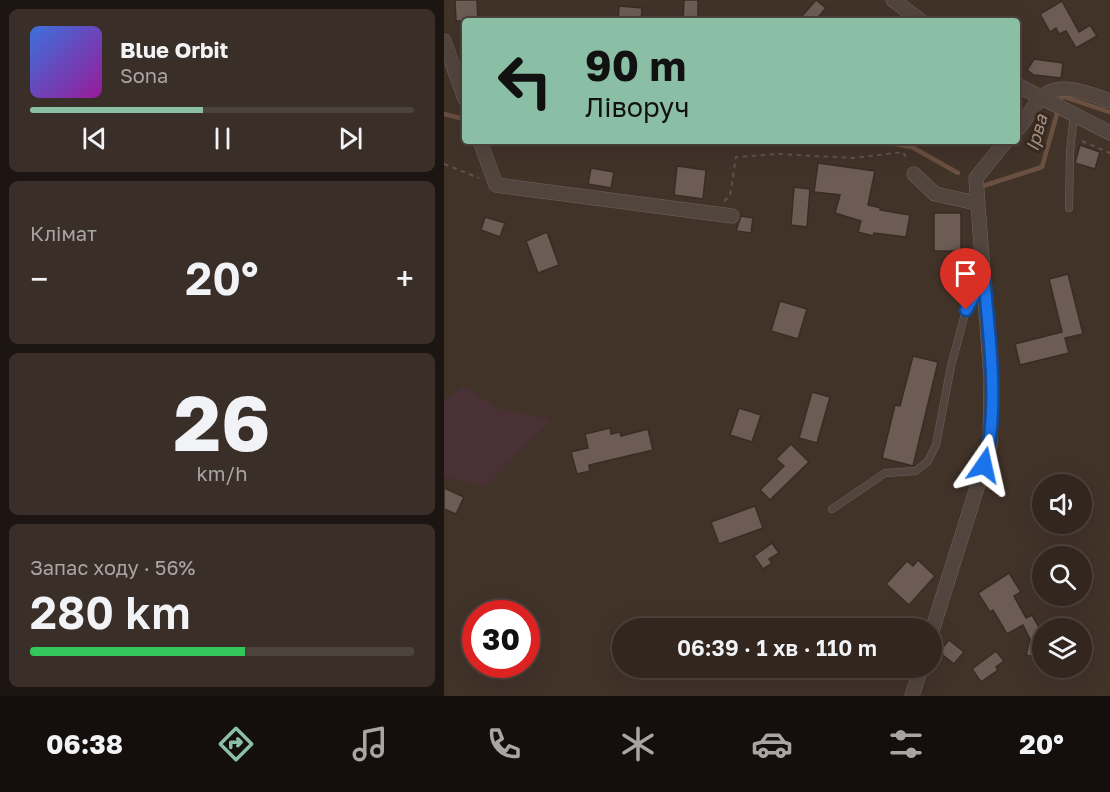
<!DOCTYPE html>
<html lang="uk">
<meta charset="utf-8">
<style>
body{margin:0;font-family:"Golos Text",sans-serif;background:#3a2e28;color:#f1f3f6;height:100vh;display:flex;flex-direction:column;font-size:22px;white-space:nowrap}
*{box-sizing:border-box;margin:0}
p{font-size:20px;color:#a8a5a4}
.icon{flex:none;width:33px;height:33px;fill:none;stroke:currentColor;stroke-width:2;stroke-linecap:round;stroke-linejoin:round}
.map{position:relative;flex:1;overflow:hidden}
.panel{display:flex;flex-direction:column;gap:9px;padding:9px;background:#1c1511;width:444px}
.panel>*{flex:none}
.banner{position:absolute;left:18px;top:18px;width:558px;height:126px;border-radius:6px;box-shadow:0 6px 24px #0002,0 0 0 2px #4d433d;background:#8abfa5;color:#111;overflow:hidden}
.buttons{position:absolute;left:588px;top:474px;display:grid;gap:12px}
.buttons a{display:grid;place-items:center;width:60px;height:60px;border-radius:50%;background:#32261f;box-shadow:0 6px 24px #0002,0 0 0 2px #4d433d;font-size:30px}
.speed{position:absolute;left:18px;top:600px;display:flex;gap:12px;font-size:30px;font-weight:700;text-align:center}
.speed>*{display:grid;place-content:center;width:78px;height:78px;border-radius:50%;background:#32261f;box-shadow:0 6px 24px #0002,0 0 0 2px #4d433d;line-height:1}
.speed .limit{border:9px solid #d22;background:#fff;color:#111}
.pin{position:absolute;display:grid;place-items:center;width:51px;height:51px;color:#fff;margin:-62px -26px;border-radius:50% 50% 50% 0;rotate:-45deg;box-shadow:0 0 6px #0007}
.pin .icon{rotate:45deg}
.me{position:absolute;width:66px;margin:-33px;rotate:11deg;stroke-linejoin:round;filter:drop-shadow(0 0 4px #0008)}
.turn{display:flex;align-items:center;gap:21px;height:126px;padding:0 24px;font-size:27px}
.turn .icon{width:78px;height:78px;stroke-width:2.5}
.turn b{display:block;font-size:42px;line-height:51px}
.big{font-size:45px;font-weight:600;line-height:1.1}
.panel .widget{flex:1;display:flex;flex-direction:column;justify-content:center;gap:9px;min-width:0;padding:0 21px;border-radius:9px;background:#3a2e28}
.panel .dial{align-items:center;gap:0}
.dial b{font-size:78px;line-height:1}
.song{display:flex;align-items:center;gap:18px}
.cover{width:72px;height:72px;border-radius:9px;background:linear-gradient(135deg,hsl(220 70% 55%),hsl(300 70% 35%))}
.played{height:6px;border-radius:3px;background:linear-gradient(90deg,#8abfa5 45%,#4d433d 45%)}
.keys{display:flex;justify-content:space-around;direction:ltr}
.heat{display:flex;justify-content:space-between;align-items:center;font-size:33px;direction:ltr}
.charge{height:9px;border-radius:4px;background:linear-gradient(90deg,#34c759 56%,#4d433d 0)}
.trip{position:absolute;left:168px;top:618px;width:330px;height:60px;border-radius:30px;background:#32261f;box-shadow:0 6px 24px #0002,0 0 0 2px #4d433d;font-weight:600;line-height:60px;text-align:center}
.dock{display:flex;height:96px;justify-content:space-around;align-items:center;background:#140f0c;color:#a8a5a4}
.dock .icon{width:42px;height:42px}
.dock .current{color:#8abfa5}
.dock b{font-size:27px;color:#f1f3f6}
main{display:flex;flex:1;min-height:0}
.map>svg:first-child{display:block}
.green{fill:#4a3136}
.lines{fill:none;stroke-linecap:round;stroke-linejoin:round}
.stream{stroke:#695041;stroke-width:4.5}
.building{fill:#6c5c53;stroke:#392c24;stroke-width:1.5}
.service-casing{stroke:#6f635c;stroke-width:8}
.minor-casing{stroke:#6f635c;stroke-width:15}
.path{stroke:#634f50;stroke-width:2;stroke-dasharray:4.5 4.5;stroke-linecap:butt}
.service{stroke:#52453e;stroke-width:7}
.minor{stroke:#52453e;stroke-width:14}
.route-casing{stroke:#114b97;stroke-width:15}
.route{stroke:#1a73e8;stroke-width:10}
.labels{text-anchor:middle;stroke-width:6;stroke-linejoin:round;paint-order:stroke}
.water-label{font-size:18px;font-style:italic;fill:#ab8f7e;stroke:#372a22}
</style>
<main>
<section class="panel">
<div class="widget">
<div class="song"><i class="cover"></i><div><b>Blue Orbit</b><p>Sona</p></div></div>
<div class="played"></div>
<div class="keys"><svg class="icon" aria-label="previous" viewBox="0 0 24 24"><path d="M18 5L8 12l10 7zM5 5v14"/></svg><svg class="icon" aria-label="pause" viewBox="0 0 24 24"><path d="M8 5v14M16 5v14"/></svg><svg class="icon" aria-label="next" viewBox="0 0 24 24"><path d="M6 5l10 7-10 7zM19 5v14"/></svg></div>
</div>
<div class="widget"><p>Клімат</p>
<div class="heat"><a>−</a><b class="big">20°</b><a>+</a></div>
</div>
<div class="widget dial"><b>26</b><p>km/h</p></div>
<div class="widget"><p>Запас ходу · 56%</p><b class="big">280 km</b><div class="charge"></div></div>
</section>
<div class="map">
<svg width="666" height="696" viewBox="0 0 666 696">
<rect width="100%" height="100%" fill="#423329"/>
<path class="green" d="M 20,386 L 52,408 L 107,420 L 42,486 L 0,477 L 0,401 Z"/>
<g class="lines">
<g class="stream">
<path d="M 0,114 L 16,118"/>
<path d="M 433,141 L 468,147 L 514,173"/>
<path d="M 539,186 L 598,167 L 618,96 L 666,112"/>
</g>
</g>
<g class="building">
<path d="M 11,0 L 33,0 L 34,21 L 12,21 Z"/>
<path d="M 240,0 L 254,0 L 254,21 L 239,21 Z"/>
<path d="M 372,0 L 382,8 L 371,21 L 364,21 L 358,16 Z"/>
<path d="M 618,1 L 635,32 L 646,25 L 653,36 L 632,48 L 622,31 L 615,34 L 612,28 L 606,32 L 596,14 Z"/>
<path d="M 175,6 L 198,8 L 197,21 L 174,21 Z"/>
<path d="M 590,59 L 619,63 L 617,78 L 590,75 L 583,70 Z"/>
<path d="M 636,145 L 656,152 L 651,169 L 631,163 Z"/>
<path d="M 374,163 L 431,171 L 424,205 L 437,208 L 436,210 L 466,215 L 462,237 L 430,233 L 429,236 L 414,232 L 417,221 L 391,213 L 396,195 L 370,192 Z"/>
<path d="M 233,166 L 262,170 L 259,199 L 230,195 Z"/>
<path d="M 147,168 L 170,172 L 167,188 L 144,184 Z"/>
<path d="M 350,187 L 366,189 L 363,227 L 347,225 Z"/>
<rect x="490" y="213" width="27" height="38"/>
<path d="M 297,216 L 309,218 L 307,233 L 292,231 Z"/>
<path d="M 41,217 L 61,223 L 56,237 L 37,230 Z"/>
<path d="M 103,232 L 115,265 L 94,273 L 82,241 Z"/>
<path d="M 624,274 L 639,334 L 621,338 L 625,353 L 576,365 L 571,344 L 618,332 L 605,279 Z"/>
<path d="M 336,301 L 363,309 L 354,339 L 327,331 Z"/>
<path d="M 469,356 L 494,362 L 469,466 L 438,458 L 451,405 L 456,406 Z"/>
<path d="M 368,392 L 386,397 L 373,443 L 355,438 Z"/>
<path d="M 295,408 L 317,415 L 308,442 L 286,435 Z"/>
<path d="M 166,428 L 167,434 L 176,432 L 177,436 L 204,429 L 209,450 L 145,465 L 146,471 L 133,474 L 127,452 L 144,448 L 141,434 Z"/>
<path d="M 347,444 L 365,462 L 326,500 L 316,490 L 340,466 L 332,459 Z"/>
<path d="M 0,488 L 20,497 L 12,514 L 0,509 Z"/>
<path d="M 311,506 L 319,528 L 275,544 L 267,522 Z"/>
<path d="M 328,543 L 335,553 L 325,559 L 328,563 L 319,569 L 310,556 Z"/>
<path d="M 474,560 L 491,576 L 465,605 L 442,584 L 463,561 L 469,566 Z"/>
<path d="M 565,573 L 577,592 L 570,596 L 582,618 L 588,615 L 598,632 L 598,659 L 582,655 L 586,639 L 579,625 L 563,634 L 549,610 L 546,612 L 534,593 Z"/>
<path d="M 505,640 L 520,652 L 510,664 L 495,652 Z"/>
<path d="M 552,651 L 560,661 L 552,667 L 554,670 L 537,682 L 528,669 Z"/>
</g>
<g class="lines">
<defs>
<g id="service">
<path d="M 625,208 L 626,151 L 630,115"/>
<path d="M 388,509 L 441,473 L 472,471 L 484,461 L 492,445 L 507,366 L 522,310 L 538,281"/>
</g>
<g id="minor">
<path d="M 449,0 L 477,21"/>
<path d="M 0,41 L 21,99"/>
<path d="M 573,85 L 666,133"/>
<path d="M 573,130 C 582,120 589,105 599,96 C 617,81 646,94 666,101"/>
<path d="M 36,141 L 52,185 L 288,216"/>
<path d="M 470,174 L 491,194 L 532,203"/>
<path d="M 488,631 L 546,446 L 547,378 L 532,178 L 562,141"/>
<path d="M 468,696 L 477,668"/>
</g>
</defs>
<use href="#service" class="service-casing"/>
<use href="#minor" class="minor-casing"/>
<g class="path">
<path d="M 638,141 L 666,153"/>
<path d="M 0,164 L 35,178"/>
<path d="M 280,201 L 286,196 L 292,157 L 334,154 L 410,158 L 459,152 L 464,161"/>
</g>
<use href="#service" class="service"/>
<use href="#minor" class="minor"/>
</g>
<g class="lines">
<defs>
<path id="route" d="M 522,310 L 540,278 C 545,332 556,414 540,465"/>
</defs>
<use href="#route" class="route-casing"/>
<use href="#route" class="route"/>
</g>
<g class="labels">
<g class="water-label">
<text transform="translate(593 133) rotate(-74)" y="6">Ірва</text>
</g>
</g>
</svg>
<div class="buttons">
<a><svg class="icon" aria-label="sound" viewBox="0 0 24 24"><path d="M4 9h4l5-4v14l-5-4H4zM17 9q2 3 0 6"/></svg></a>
<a><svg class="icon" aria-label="search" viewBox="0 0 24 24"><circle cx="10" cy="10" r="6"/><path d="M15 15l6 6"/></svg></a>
<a><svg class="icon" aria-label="layers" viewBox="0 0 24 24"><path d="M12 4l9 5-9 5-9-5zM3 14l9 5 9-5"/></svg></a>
</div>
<div class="speed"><div class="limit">30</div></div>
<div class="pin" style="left:522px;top:310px;background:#d93025"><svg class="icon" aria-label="arrive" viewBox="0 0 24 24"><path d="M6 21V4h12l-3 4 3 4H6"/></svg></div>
<svg class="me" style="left:540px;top:465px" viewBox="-20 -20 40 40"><path d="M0-17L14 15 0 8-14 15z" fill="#1a73e8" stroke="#fff" stroke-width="4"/></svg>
<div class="trip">06:39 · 1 хв · 110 m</div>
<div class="banner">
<div class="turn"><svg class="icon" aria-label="left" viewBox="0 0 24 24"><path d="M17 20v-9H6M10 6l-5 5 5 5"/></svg><div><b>90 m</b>Ліворуч</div></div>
</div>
</div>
</main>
<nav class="dock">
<b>06:38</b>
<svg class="icon current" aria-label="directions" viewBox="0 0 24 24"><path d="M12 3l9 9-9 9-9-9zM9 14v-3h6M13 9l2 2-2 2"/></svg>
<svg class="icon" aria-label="music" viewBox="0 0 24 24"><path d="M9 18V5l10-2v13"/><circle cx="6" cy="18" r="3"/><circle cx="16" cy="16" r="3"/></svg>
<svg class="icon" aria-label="phone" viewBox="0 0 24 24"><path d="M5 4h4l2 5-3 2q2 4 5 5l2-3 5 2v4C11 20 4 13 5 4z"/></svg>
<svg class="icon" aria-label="climate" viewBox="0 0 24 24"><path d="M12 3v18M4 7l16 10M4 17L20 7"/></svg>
<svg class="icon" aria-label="car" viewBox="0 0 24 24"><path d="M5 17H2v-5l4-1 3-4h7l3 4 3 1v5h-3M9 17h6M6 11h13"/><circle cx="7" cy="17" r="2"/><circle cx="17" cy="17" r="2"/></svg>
<svg class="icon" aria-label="filters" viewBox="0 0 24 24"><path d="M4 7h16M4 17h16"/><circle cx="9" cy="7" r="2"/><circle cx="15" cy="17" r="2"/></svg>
<b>20°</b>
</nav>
